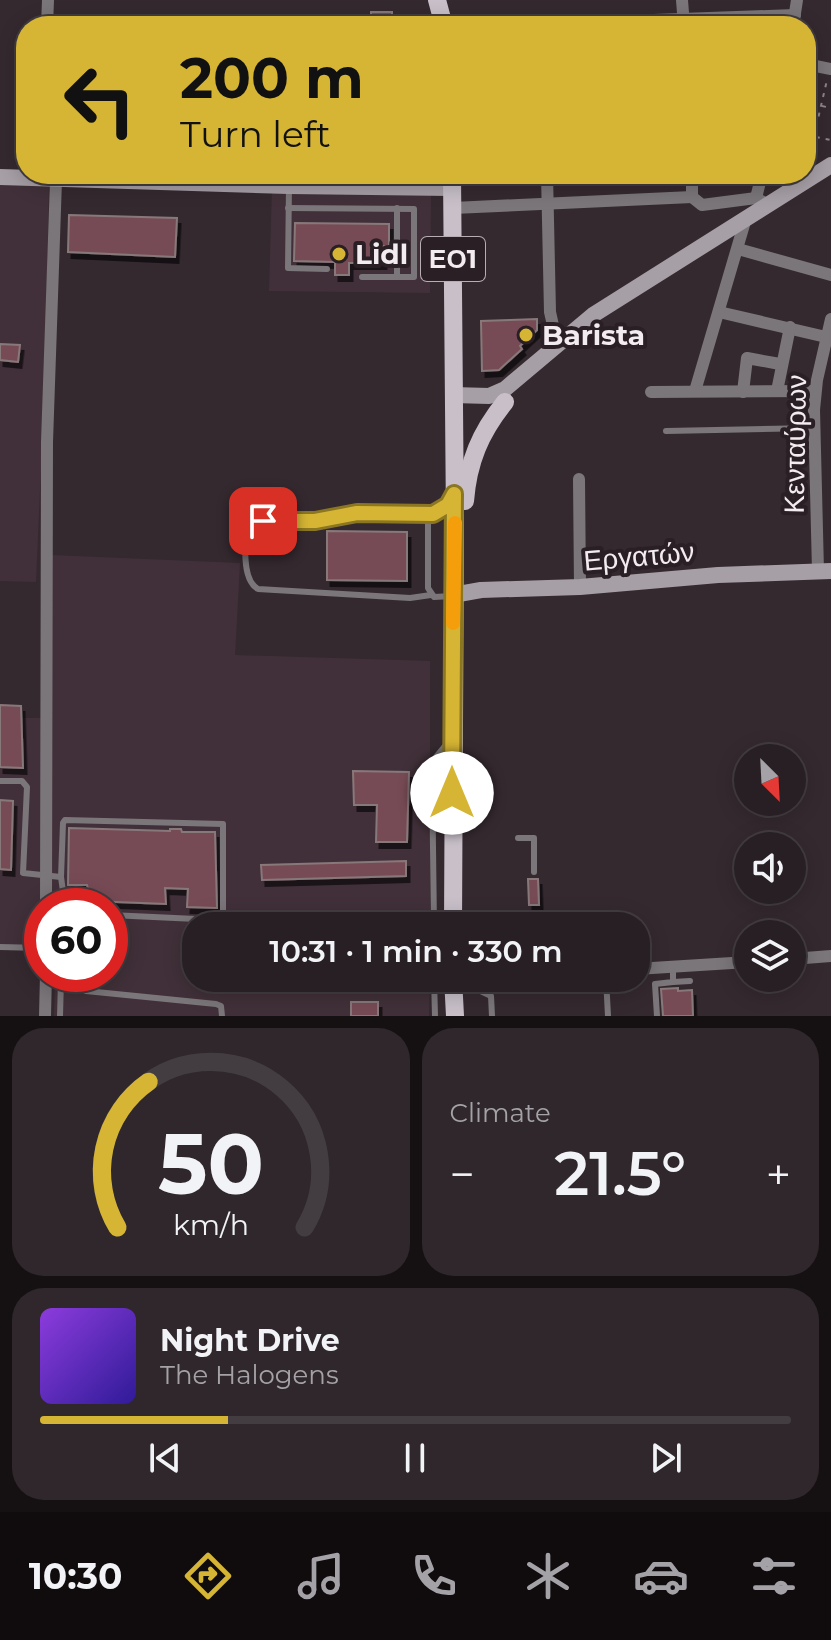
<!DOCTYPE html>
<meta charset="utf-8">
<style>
body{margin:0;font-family:Montserrat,sans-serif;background:#2f272b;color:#f1f3f6;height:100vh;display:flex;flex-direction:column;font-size:30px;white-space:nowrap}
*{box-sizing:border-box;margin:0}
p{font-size:26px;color:#a4a2a6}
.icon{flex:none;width:44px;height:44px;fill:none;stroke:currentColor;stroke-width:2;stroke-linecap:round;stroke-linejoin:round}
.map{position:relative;height:1016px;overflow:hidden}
.drawer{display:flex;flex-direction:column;gap:12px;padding:12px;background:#151113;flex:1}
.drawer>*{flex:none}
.hud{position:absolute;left:16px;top:16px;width:800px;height:168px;border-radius:32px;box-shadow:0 4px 20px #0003,0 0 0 2px #433d41;background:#d6b534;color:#111;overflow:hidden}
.needle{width:52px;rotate:156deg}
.fabs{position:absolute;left:734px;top:744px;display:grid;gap:16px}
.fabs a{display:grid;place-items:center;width:72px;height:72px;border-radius:50%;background:#271f23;box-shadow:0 4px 20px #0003,0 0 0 2px #433d41;font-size:40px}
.speed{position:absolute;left:24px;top:888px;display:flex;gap:16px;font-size:40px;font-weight:700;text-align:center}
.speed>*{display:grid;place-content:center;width:104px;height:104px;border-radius:50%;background:#271f23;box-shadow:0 4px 20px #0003,0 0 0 2px #433d41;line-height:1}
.speed .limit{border:12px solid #d22;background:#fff;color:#111}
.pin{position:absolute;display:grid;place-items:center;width:68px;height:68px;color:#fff;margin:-34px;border-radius:16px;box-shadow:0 4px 12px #0006}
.me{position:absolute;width:88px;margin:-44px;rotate:0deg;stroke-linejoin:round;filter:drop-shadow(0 0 6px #0008)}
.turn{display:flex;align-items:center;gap:28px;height:168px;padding:0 32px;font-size:36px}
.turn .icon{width:104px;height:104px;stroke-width:2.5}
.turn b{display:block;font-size:56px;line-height:68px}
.big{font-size:60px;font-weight:600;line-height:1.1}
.drawer .tile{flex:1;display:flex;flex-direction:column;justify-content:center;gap:12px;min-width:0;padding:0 28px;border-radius:32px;background:#2f272b}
.drawer .dial{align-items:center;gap:0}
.dial svg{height:208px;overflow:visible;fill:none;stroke:#433d41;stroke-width:7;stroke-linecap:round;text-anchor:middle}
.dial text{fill:#f1f3f6;stroke:none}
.song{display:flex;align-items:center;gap:24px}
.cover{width:96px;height:96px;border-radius:12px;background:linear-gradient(135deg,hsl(270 70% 55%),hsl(250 70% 35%))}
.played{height:8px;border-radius:4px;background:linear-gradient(90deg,#d6b534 25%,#433d41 25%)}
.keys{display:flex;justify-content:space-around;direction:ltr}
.heat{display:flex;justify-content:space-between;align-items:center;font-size:44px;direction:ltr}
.drawer .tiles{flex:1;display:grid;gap:12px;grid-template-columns:1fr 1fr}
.tile:last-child{grid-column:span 2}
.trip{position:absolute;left:182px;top:912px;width:468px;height:80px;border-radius:32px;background:#271f23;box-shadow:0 4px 20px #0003,0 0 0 2px #433d41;font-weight:600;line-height:80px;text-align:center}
.tabs{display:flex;height:128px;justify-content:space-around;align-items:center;background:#100c0e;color:#a4a2a6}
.tabs .icon{width:56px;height:56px}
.tabs .current{color:#d6b534}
.tabs b{font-size:36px;color:#f1f3f6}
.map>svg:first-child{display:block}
.built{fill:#413039}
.building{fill:#774b54;stroke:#87787a;stroke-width:2;filter:url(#shadow)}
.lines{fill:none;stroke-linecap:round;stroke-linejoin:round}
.path{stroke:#8f868b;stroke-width:2;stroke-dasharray:4 6;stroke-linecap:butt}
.lane{stroke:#7a767a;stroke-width:6}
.street{stroke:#7a767a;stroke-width:12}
.secondary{stroke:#a69fa6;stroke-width:16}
.primary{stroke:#c8bfc8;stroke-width:18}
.route-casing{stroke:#8b7622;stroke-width:20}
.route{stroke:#d6b534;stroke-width:14}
.slow{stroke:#f59e0b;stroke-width:14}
.poi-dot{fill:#d6b534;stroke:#2a1f25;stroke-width:3}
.labels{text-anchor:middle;stroke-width:8;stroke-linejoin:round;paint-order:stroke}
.shield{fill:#2a1f25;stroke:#b6aeb2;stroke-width:2}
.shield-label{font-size:26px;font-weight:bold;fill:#f2ebef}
.poi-label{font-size:28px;font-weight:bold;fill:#f2ebef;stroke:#2a1f25;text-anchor:start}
.street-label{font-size:28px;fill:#f2ebef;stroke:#2a1f25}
</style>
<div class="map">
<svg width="831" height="1016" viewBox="0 0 831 1016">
<defs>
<filter id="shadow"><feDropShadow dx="3.5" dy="6" stdDeviation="0" flood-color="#0009"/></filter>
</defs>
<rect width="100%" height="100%" fill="#34292f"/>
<g class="built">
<path d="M 0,183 L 49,185 L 45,376 L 36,582 L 0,581 Z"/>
<path d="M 272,188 L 431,191 L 430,293 L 269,291 Z"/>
<path d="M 52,555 L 240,563 L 235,655 L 430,661 L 430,926 L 196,926 L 196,978 L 430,978 L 429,1016 L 54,1016 L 55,974 L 110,974 L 110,906 L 42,906 L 42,951 L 0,950 L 0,718 L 52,718 Z"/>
</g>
<g class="building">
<rect x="371" y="12" width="21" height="14"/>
<path d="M 69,215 L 177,218 L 175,257 L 68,252 Z"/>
<path d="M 295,223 L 389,224 L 389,246 L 384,246 L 383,263 L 349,263 L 349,275 L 335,275 L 335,262 L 294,261 Z"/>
<path d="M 537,319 L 537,330 L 520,346 L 522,349 L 499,370 L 482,371 L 481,321 Z"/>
<path d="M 0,344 L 20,345 L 18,362 L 0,360 Z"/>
<path d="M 327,531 L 407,532 L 407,581 L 327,580 Z"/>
<path d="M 0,705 L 21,706 L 23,768 L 0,767 Z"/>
<path d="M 353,771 L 409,772 L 407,842 L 376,842 L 377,805 L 354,805 Z"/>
<path d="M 0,800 L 13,801 L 11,870 L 0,869 Z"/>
<path d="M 69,828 L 170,831 L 170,829 L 181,829 L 182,832 L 215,832 L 217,908 L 187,907 L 188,889 L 165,888 L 166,904 L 91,901 L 87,885 L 68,885 Z"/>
<path d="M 406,861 L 406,876 L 262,880 L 261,865 Z"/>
<path d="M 528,879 L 538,879 L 539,905 L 529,905 Z"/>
<path d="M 678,988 L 678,991 L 692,990 L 693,1016 L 663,1016 L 661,989 Z"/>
<rect x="351" y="1002" width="27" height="14"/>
</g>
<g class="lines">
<g class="path">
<path d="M 822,106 L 831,108"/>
<path d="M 806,135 L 831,140"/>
<path d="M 814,136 L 827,80"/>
</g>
<g class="lane">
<path d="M 289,186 L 288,268 L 327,269"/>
<path d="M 288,208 L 414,209 L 414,277 L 362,277"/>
<path d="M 397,208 L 397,277"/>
<path d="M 666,431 L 814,428"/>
<path d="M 449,504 L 428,520 L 428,588 L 434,597 L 452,596"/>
<path d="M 431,595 L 410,598 L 258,589 C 242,580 243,540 251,526 L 263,521 L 315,521 L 357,513 L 433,514"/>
<path d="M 0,781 L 22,781 L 27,787 L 23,873 L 61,877"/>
<path d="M 518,838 L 534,838 L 534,872"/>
<path d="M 65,906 L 61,877 L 63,823 L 65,820 L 223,824 L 223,912 L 218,920 L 110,915"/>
<path d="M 434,926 L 432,769 L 436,757 L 450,740"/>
<path d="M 0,947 L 42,948"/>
<path d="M 434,978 L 435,1016"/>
<path d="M 606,978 L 608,1016"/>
<path d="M 455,979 L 491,996 L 492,1016"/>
<path d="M 46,980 L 61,980 L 86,991 L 216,1004 L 221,1006 L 222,1016"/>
<path d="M 673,982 L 690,981"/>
<path d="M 60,1016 L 61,980"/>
<path d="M 657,1016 L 655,984 L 673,982 L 673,966"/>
</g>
<g class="street">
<path d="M 682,0 L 684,26"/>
<path d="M 626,21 L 795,15"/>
<path d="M 546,25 L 546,26"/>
<path d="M 47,26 L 48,0"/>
<path d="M 793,26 L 797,0"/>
<path d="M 806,64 L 831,69"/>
<path d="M 547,174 L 550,312 L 557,343"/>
<path d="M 692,174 L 692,197"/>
<path d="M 762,174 L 756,198 L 763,202"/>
<path d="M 692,197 L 702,205 L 756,198"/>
<path d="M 453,208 L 692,197"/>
<path d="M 738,249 L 831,275"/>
<path d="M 719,312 L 826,337"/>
<path d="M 695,391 L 746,218"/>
<path d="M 777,391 L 790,327"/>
<path d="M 651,392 L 815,391"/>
<path d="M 743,392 L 747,358 L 780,364"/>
<path d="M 579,479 L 580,587"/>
<path d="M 818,571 L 814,410 L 817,380 L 831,319"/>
<path d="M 46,906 L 47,442 L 56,180"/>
<path d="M 792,959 L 831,956"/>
<path d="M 636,969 L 748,962"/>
<path d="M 45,1016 L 46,974"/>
</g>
<g class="secondary">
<path d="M 0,177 L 289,186 L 452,188"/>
<path d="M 453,395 L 489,396 L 505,389 L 593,315 L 831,165"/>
<path d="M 453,595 L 481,590 L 580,587 L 718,575 L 831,571"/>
</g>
<g class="primary">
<path d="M 437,0 L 444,26"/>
<path d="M 452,174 L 455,522 L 453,926"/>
<path d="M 465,501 C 468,462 480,433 505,402"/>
<path d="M 453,978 L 455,1016"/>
</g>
</g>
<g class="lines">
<defs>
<path id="route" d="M 263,521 L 315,521 L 357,513 L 433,514 L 448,505 L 454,494 L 452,793"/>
</defs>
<use href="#route" class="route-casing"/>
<use href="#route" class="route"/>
<path class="slow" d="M 453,623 L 455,523"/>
</g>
<g class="poi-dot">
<circle cx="339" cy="254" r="8"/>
<circle cx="526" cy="335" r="8"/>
</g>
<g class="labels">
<rect class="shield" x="421" y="237" width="64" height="44" rx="6"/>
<g class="shield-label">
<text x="453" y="268">ΕΟ1</text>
</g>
<g class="poi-label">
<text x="355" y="264">Lidl</text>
<text x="542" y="345">Barista</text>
</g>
<g class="street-label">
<text transform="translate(795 444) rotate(-89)" y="10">Κενταύρων</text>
<text transform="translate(639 556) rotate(-5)" y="10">Εργατών</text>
</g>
</g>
</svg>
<div class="fabs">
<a><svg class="needle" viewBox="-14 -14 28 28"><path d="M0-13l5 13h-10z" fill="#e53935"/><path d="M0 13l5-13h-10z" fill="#a4a2a6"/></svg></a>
<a><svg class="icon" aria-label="sound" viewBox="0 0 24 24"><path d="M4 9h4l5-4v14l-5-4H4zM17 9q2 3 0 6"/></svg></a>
<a><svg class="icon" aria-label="layers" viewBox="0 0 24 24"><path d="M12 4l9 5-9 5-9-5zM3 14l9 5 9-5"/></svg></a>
</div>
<div class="speed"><div class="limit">60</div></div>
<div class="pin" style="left:263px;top:521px;background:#d93025"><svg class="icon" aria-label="arrive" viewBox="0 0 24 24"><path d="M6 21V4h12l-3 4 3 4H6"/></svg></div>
<svg class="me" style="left:452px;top:793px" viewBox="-20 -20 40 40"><circle r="19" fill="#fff"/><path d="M0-13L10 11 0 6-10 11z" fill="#d6b534"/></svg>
<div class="trip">10:31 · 1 min · 330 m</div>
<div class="hud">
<div class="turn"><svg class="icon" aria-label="left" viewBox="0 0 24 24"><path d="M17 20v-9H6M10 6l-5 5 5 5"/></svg><div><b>200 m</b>Turn left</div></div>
</div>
</div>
<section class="drawer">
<div class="tiles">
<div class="tile dial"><svg viewBox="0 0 100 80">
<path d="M14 69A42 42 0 1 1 86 69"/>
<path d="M14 69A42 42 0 0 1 26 13" stroke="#d6b534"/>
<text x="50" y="56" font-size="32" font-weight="700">50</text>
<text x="50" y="72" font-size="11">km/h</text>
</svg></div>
<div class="tile"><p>Climate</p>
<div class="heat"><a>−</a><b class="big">21.5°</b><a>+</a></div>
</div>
<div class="tile">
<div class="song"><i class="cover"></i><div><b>Night Drive</b><p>The Halogens</p></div></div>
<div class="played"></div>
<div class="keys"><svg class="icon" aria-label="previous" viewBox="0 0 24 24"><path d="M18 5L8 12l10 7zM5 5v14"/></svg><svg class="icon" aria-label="pause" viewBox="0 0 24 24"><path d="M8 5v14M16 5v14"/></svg><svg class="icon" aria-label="next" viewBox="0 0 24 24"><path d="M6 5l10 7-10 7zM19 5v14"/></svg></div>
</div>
</div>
</section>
<nav class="tabs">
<b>10:30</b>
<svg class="icon current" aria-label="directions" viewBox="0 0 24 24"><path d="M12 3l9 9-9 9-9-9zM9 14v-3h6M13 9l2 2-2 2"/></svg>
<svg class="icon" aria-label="music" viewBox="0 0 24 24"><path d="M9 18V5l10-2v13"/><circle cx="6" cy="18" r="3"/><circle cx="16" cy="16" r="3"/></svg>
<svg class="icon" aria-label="phone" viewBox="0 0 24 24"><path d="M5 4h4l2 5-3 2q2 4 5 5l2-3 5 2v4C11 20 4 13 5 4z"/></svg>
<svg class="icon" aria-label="climate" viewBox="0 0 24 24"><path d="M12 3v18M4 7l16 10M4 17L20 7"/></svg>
<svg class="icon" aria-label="car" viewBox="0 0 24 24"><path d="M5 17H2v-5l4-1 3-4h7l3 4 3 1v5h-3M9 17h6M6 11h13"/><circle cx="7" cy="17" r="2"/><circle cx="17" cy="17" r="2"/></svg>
<svg class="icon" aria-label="filters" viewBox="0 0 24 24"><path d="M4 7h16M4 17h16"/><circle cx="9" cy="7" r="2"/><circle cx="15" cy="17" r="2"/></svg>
</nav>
